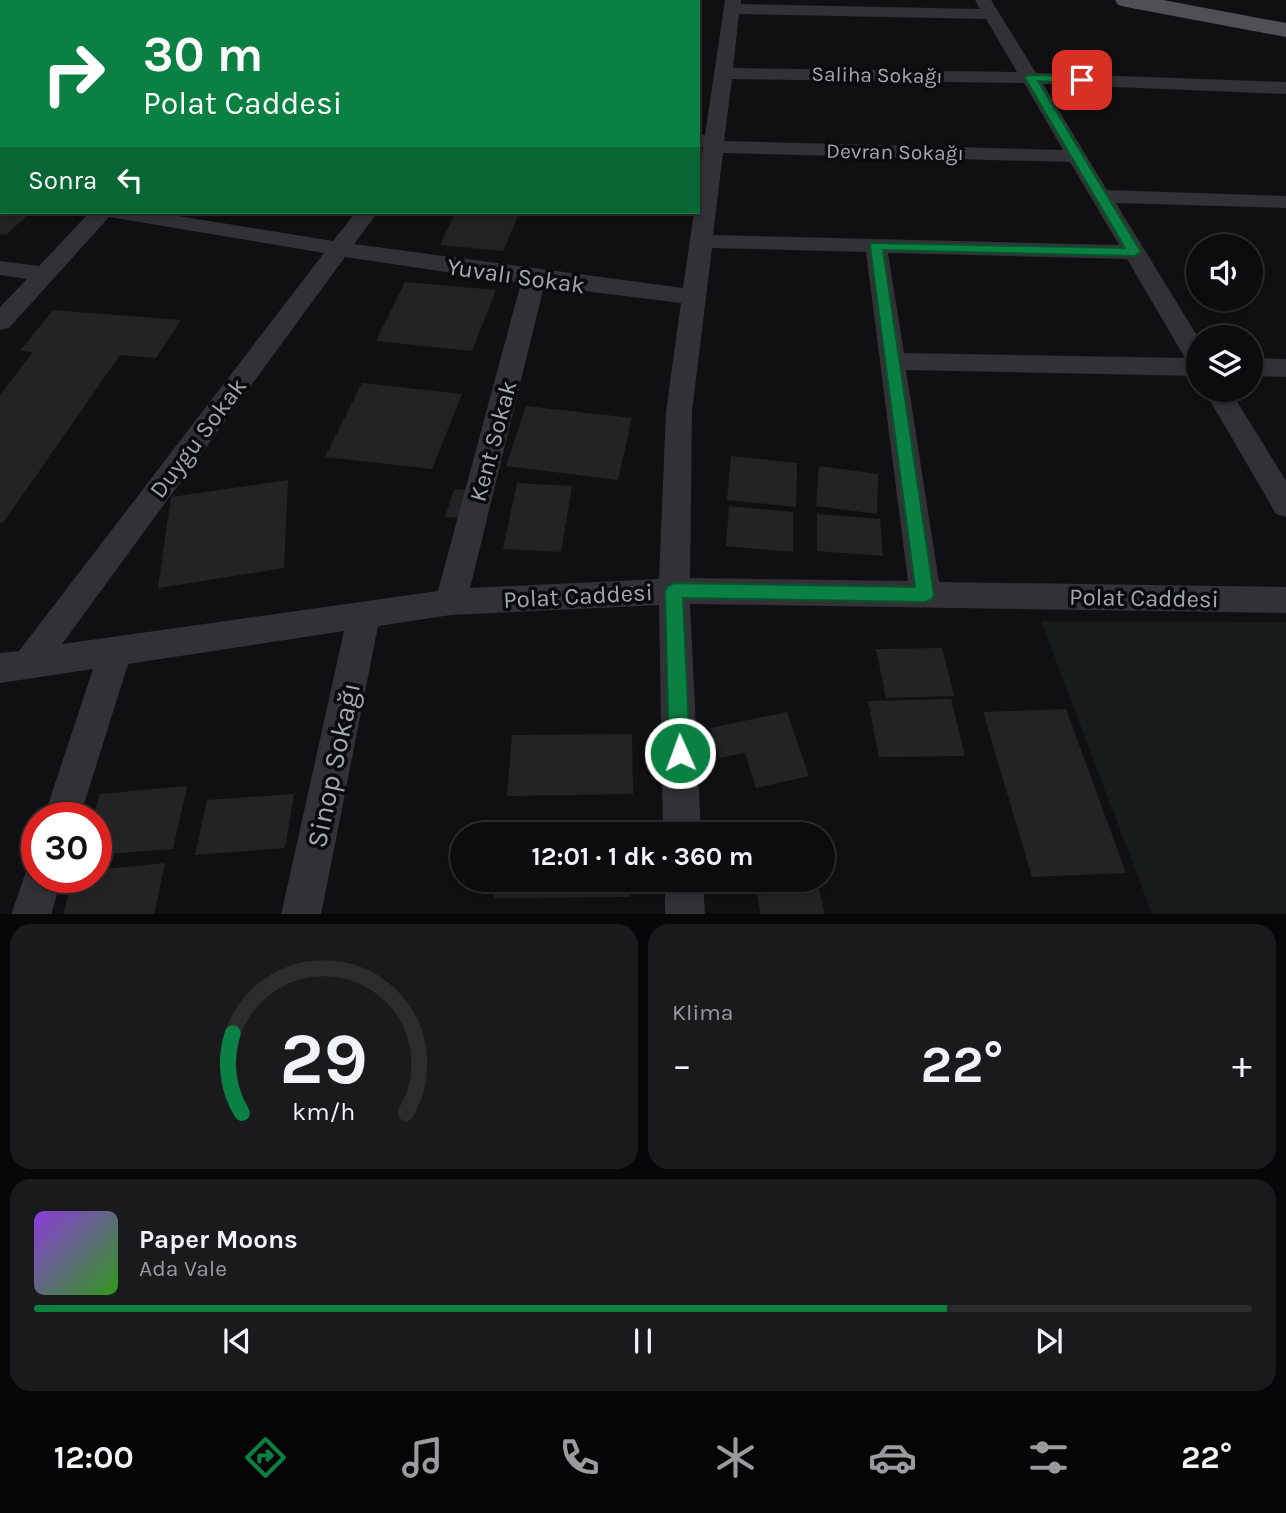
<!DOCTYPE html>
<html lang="tr">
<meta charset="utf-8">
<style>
body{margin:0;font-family:Karla,sans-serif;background:#1a1a1c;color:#f1f3f6;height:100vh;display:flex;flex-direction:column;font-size:26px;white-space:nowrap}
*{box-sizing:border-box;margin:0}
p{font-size:23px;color:#9a9b9e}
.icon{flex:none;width:38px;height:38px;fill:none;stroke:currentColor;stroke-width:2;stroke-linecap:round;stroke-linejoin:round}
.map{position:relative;height:914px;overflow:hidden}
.drawer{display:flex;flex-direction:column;gap:10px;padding:10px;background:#070708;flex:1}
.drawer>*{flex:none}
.top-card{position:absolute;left:0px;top:0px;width:700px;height:214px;box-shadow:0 4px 10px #0003,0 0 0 2px #2c2c2e;background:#0b8043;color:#fff;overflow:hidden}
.tools{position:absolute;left:1186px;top:234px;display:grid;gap:14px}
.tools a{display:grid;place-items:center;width:77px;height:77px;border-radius:50%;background:#0c0c0e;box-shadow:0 4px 10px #0003,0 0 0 2px #2c2c2e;font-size:35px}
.speed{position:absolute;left:21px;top:802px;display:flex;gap:14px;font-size:35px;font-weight:700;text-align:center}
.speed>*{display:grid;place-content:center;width:91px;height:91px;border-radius:50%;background:#0c0c0e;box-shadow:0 4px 10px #0003,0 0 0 2px #2c2c2e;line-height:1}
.speed .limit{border:10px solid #d22;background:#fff;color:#111}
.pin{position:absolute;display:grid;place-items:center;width:60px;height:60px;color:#fff;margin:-30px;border-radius:14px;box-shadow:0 4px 10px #0006}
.me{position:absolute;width:77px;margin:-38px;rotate:358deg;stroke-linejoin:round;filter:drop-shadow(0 0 5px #0008)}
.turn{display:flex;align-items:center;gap:24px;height:147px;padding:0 28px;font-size:32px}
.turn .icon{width:91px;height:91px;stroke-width:2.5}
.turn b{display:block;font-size:49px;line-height:60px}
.then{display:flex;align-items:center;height:66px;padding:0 28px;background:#0003;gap:14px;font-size:26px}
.big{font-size:52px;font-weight:700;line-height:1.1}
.drawer .tile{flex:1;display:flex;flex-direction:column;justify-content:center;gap:10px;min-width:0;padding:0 24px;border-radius:21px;background:#1a1a1c}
.drawer .dial{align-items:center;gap:0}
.dial svg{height:182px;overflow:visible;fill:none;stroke:#2c2c2e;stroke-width:7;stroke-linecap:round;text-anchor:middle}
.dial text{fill:#f1f3f6;stroke:none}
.song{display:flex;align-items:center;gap:21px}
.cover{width:84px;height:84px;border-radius:10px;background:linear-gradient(135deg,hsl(270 70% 55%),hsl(110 70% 35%))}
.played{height:7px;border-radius:4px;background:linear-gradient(90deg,#0b8043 75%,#2c2c2e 75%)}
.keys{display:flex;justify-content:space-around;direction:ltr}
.heat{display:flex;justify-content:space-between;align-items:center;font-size:38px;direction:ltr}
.drawer .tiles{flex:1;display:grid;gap:10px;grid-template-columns:1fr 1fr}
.tile:last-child{grid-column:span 2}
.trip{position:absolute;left:450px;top:822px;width:385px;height:70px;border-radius:35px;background:#0c0c0e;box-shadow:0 4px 10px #0003,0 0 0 2px #2c2c2e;font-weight:700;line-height:70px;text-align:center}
.tab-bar{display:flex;height:112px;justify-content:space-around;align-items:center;background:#050506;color:#9a9b9e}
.tab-bar .icon{width:49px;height:49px}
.tab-bar .on{color:#0b8043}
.tab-bar b{font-size:32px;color:#f1f3f6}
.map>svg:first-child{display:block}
.green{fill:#171c18}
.building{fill:#232326}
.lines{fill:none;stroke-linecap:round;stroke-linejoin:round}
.street{fill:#323236;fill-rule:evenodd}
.primary{fill:#4e5055;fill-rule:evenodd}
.route{fill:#0b8043;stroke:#07532c;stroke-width:2}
.labels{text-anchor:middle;stroke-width:7;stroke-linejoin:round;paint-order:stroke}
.far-street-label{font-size:21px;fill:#a2a7b2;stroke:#0b0b0d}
.street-label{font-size:24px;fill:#a2a7b2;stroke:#0b0b0d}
.near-street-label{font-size:28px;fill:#a2a7b2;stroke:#0b0b0d}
</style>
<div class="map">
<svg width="1286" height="915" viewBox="0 0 1286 915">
<rect width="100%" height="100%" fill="#101012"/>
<path class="green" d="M 1041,621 L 1286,622 L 1286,914 L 1152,914 Z"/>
<g class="building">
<path d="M 0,212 L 31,212 L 6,235 L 0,234 Z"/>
<path d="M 456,212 L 520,212 L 503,251 L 440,245 Z"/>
<path d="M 405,282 L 496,290 L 472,351 L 376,341 Z"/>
<path d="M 53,310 L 181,320 L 156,358 L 120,355 L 3,523 L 0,523 L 0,395 L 33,352 L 20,351 Z"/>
<path d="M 362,383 L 462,394 L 432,469 L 325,457 Z"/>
<path d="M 526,406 L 632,418 L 618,480 L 506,466 Z"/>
<path d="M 731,456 L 797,463 L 796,507 L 727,500 Z"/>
<path d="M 819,466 L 878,474 L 877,514 L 816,506 Z"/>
<path d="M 288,480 L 284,568 L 158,588 L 171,497 Z"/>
<path d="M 517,483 L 572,486 L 561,552 L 503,549 Z"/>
<path d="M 454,489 L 468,490 L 460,518 L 445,517 Z"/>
<path d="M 729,506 L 793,512 L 793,552 L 726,546 Z"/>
<path d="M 817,514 L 880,519 L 883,556 L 817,551 Z"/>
<path d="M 942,648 L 954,696 L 886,698 L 876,649 Z"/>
<path d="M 951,699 L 965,756 L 879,757 L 868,701 Z"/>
<path d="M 1066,709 L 1126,873 L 1032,877 L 983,712 Z"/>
<path d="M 787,712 L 809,776 L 756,788 L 745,753 L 719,758 L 710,728 Z"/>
<path d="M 632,734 L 633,794 L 507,796 L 512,735 Z"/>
<path d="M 187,786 L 173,849 L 96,855 L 96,817 L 93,817 L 100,794 Z"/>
<path d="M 294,794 L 285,848 L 195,855 L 207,800 Z"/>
<path d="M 629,828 L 629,835 L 500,835 L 500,829 Z"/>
<path d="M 165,863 L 154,915 L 63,915 L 73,877 L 96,877 L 96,870 Z"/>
<path d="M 496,880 L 629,880 L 630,897 L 494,898 Z"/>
<path d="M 818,886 L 825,915 L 761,915 L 757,895 Z"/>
</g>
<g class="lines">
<g class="street">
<path d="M 86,0 L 103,0 L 85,2 Z"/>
<path d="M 291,0 L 308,0 L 290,2 Z"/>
<path d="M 514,0 L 530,0 L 513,2 Z"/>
<path d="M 725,0 L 741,0 L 741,4 L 980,9 L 975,0 L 991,0 L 1036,73 L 1286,82 L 1286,94 L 1043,84 L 1107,190 L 1286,196 L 1286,208 L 1116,203 L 1199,339 L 1199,376 L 906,370 L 939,582 L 1286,587 L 1286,613 L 690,604 L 701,835 L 663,835 L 659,605 L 451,615 L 378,626 L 321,915 L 281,915 L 344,631 L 128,664 L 80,817 L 44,817 L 93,669 L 0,683 L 0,653 L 19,651 L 324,253 L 109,217 L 9,328 L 0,330 L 0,307 L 27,279 L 0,275 L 0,261 L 39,266 L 90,212 L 153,212 L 333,241 L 356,212 L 378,212 L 354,244 L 683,288 L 694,212 L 698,212 L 698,182 L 703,147 L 698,146 L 698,134 L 705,135 ZM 739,14 L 986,19 L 1017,72 L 733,68 ZM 732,79 L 1024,83 L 1063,150 L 724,141 ZM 723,153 L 1070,162 L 1119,245 L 713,235 ZM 712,248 L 866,252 L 908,581 L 690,578 L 692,412 ZM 888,253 L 1127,259 L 1185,358 L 904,353 ZM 345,257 L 521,283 L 438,591 L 62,644 ZM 544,286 L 681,303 L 666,412 L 659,579 L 470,588 Z"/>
<path d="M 0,76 L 2,76 L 0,88 Z"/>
<path d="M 1251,358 L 1286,359 L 1286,377 L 1251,376 Z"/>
<path d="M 1204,390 L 1230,390 L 1286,481 L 1286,517 L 1276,514 Z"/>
<path d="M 37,860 L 37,877 L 62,877 L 51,915 L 11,915 L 29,863 Z"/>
<path d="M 665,880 L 703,880 L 705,915 L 665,915 Z"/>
</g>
<path class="primary" d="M 1115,0 L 1163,0 L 1286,23 L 1286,37 L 1126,7 L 1118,5 Z"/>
</g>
<path class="route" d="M 1027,75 L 1082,76 L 1087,80 L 1082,83 L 1038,81 L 1141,252 L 1134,256 L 883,250 L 934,595 L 931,600 L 925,602 L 683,598 L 690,753 L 687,760 L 680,763 L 672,760 L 669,753 L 665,591 L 668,586 L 674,583 L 915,587 L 870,246 L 871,243 L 1125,248 L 1025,78 Z"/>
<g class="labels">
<g class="far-street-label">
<text transform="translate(877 75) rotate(1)" y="7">Saliha Sokağı</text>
<text transform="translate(895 152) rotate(1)" y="7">Devran Sokağı</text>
</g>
<g class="street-label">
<text transform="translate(516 276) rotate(8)" y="8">Yuvalı Sokak</text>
<text transform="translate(198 438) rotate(-53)" y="8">Duygu Sokak</text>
<text transform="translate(493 441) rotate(-75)" y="8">Kent Sokak</text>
<text transform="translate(578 596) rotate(-3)" y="8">Polat Caddesi</text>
<text transform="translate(1144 598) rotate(1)" y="8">Polat Caddesi</text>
</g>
<g class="near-street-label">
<text transform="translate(333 765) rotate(-78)" y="10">Sinop Sokağı</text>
</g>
</g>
</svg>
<div class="tools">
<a><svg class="icon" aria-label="sound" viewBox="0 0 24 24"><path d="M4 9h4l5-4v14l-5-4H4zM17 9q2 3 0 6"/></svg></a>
<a><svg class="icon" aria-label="layers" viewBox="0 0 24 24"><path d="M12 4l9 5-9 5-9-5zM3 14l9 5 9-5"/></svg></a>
</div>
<div class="speed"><div class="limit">30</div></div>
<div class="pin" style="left:1082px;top:80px;background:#d93025"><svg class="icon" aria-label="arrive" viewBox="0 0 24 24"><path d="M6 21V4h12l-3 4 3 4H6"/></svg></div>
<svg class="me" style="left:680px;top:753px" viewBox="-20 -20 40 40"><circle r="17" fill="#0b8043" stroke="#fff" stroke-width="3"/><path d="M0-11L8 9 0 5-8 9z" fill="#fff"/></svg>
<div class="trip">12:01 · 1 dk · 360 m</div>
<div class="top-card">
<div class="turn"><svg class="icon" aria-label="right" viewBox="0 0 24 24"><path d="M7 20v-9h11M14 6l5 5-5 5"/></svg><div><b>30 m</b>Polat Caddesi</div></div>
<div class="then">Sonra<svg class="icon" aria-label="left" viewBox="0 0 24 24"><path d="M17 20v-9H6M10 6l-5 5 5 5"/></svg></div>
</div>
</div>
<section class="drawer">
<div class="tiles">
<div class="tile dial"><svg viewBox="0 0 100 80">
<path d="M14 69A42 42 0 1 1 86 69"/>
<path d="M14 69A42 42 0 0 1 10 34" stroke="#0b8043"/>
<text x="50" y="56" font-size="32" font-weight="700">29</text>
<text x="50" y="72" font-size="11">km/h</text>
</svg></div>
<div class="tile"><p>Klima</p>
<div class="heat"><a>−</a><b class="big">22°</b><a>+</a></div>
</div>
<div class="tile">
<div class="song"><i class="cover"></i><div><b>Paper Moons</b><p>Ada Vale</p></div></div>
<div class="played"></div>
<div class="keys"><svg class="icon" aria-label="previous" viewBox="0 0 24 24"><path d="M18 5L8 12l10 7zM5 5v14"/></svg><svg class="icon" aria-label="pause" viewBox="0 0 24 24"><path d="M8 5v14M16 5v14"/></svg><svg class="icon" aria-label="next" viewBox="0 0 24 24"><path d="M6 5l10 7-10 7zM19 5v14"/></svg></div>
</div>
</div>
</section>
<nav class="tab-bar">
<b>12:00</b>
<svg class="icon on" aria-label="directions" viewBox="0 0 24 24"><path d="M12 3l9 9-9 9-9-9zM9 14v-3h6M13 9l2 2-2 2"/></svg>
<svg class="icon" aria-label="music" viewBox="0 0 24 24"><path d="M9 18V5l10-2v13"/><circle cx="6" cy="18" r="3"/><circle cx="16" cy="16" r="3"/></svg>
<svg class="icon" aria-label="phone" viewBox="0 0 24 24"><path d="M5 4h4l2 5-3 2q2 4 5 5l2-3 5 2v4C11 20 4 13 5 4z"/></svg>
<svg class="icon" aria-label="climate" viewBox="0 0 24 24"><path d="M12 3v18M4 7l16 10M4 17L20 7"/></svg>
<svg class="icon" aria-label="car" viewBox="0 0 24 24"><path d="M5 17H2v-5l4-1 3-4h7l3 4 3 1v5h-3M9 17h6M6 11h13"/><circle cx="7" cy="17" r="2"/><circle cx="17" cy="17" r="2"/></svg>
<svg class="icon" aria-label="filters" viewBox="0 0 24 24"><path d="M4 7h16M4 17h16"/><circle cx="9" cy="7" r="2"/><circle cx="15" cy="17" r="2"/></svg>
<b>22°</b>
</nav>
